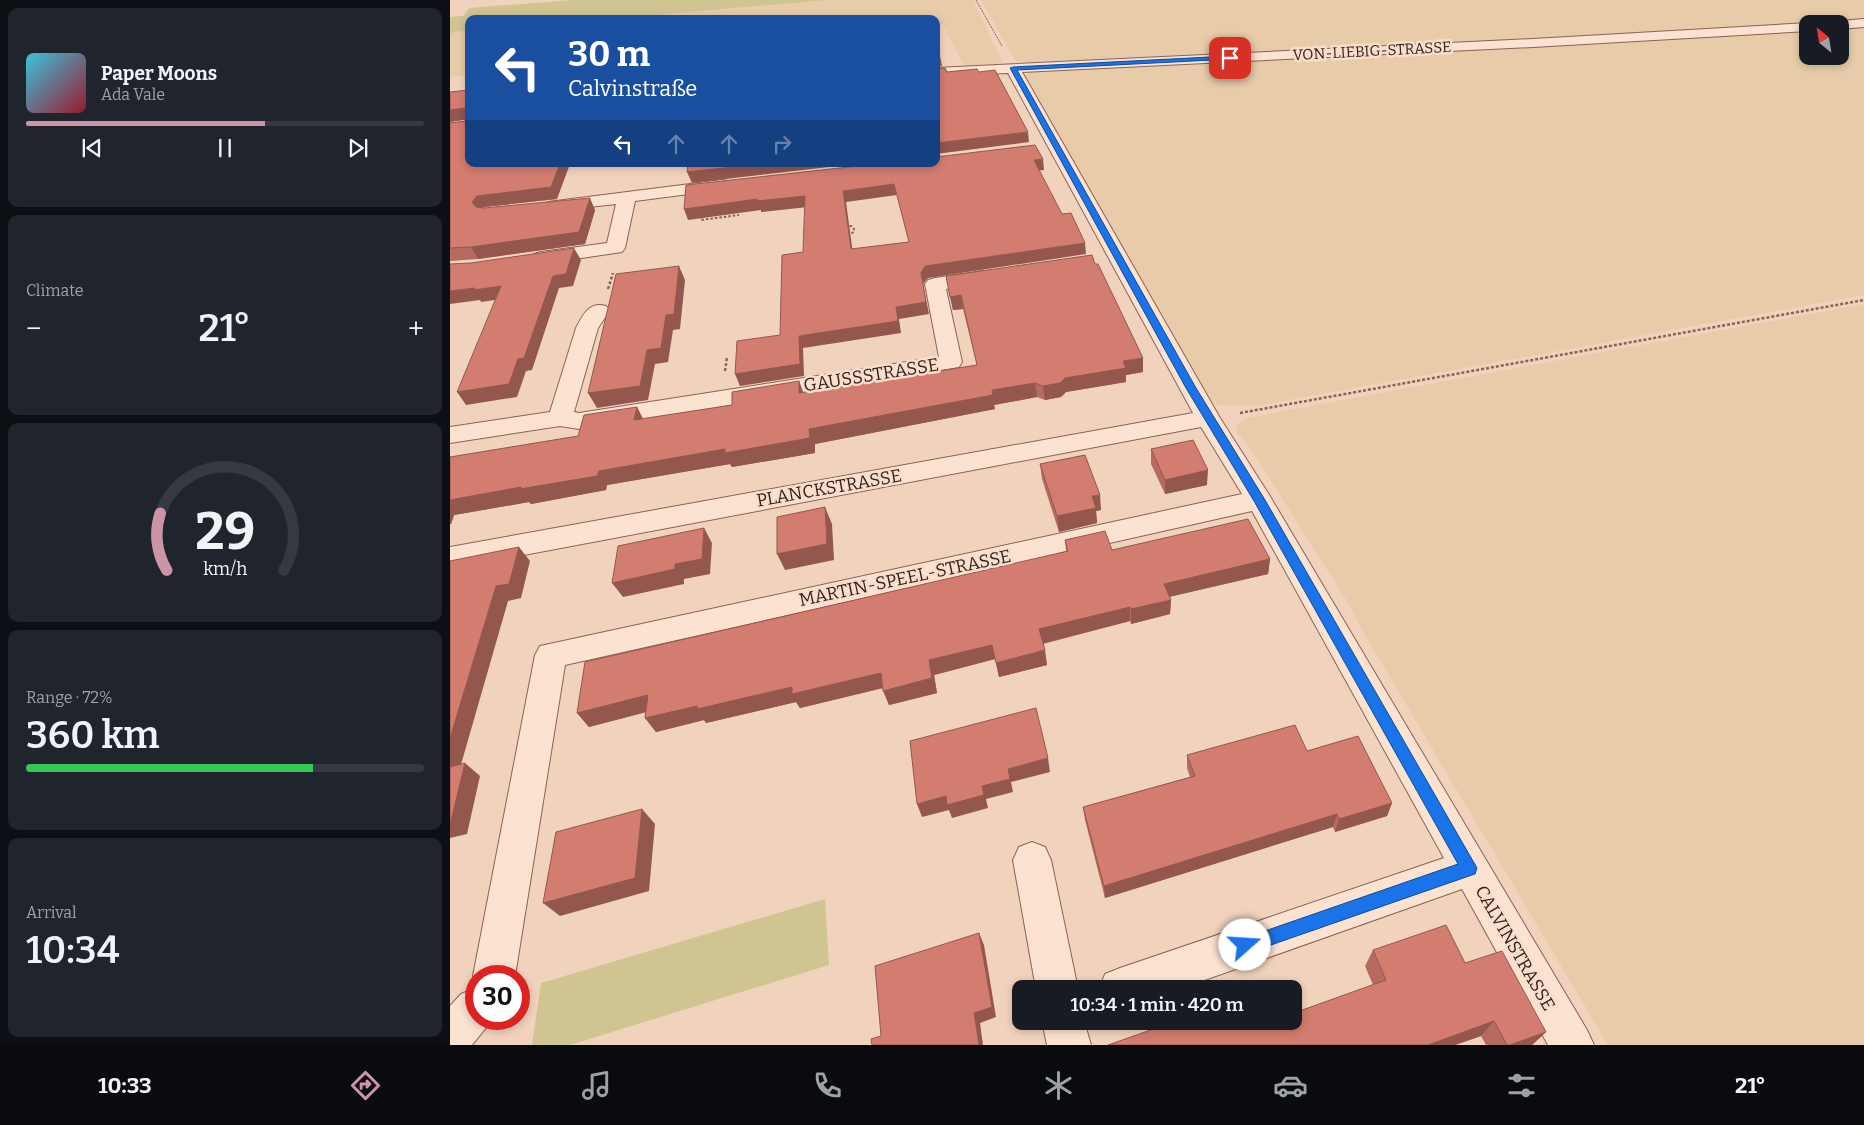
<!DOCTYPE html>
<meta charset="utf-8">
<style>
body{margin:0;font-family:Bitter,serif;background:#20242c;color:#f1f3f6;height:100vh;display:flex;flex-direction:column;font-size:19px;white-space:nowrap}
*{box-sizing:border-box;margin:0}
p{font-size:16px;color:#9ea1a6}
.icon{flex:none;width:28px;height:28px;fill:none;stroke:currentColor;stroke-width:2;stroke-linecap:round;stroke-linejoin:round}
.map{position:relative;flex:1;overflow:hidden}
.panel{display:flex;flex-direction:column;gap:8px;padding:8px;background:#0d0f14;width:450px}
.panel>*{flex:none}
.guide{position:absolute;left:15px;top:15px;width:475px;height:152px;border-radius:10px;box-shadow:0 2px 8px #0003;background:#1a4fa0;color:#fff;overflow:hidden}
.needle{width:32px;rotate:330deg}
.fabs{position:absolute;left:1349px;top:15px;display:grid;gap:10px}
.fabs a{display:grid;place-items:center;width:50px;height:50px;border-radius:10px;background:#171b24;box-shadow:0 2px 8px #0003;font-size:25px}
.speed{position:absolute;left:15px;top:965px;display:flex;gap:10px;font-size:25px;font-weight:700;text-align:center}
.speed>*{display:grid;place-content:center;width:65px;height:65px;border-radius:50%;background:#171b24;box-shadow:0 2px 8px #0003;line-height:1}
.speed .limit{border:8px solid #d22;background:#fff;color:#111}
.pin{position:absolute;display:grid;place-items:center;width:42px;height:42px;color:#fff;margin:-21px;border-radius:10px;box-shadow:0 2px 8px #0006}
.me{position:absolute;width:55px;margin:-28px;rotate:71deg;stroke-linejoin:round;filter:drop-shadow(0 0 4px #0008)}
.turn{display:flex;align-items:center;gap:18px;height:105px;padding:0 20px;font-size:22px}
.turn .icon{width:65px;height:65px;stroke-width:2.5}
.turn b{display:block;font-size:35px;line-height:42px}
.lanes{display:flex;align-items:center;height:48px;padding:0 20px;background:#0003;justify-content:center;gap:25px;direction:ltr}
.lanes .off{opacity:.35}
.big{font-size:38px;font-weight:600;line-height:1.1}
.panel .tile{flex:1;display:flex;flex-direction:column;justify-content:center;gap:8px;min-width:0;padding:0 18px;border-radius:10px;background:#20242c}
.panel .dial{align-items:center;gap:0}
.dial svg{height:130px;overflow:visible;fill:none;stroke:#363941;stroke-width:7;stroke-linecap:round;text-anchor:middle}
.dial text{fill:#f1f3f6;stroke:none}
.song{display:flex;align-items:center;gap:15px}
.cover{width:60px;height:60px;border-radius:8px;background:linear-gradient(135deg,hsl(190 70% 55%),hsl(350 70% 35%))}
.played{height:5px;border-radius:2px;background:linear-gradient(90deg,#cc94a7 60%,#363941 60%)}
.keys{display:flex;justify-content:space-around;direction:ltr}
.heat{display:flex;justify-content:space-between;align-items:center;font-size:28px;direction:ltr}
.charge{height:8px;border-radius:4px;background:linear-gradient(90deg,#34c759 72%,#363941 0)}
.trip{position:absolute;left:562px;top:980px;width:290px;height:50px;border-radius:10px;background:#171b24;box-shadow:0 2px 8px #0003;font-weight:600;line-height:50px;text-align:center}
.dock{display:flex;height:80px;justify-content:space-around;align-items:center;background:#090b0e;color:#9ea1a6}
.dock .icon{width:35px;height:35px}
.dock .active{color:#cc94a7}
.dock b{font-size:22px;color:#f1f3f6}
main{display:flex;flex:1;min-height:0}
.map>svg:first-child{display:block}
.farmland{fill:#e8ccaa}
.green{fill:#d0c591}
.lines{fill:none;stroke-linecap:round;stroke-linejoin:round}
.minor-casing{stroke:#8b6255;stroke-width:2}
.path-far2{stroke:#8b6255;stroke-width:1;stroke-dasharray:2 1;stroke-linecap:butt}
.path-far1{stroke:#8b6255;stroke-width:2;stroke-dasharray:2.5 2;stroke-linecap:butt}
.path{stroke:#8b6255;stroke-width:2.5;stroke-dasharray:3 2;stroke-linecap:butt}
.minor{fill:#fce2d1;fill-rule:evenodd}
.wall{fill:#b56b60}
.shaded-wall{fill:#94574e}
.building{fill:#d37c70;stroke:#94574e;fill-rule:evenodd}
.route{fill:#1a73e8;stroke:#114b97}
.labels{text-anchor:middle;stroke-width:5;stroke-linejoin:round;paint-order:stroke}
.far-street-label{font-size:15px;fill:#39211b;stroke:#f8dfcd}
.street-label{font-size:18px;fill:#39211b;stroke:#f8dfcd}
</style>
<main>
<section class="panel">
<div class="tile">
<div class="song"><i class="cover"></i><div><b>Paper Moons</b><p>Ada Vale</p></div></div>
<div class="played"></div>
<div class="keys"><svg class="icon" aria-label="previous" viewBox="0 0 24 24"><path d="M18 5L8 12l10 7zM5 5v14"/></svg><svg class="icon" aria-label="pause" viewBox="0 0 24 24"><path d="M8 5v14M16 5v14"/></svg><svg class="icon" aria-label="next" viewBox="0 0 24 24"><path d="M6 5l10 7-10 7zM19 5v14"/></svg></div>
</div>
<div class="tile"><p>Climate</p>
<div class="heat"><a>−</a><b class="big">21°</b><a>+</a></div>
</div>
<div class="tile dial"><svg viewBox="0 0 100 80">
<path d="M14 69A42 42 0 1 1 86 69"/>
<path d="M14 69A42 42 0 0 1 10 34" stroke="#cc94a7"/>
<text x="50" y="56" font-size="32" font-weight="700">29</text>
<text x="50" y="72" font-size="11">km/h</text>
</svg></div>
<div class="tile"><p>Range · 72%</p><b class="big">360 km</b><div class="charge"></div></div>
<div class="tile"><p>Arrival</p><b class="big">10:34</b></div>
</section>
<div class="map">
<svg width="1414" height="1045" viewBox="0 0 1414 1045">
<rect width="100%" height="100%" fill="#f1d3bd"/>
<g class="farmland">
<path d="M 379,0 L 523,0 L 553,63 L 514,66 L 493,24 L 486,25 L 486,19 L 159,19 Z"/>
<path d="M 531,0 L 1414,0 L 1414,21 L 1192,36 L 594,64 L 565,61 Z"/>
<path d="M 1414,26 L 1414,295 L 807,406 L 768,405 L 758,398 L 573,76 L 581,70 L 1357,29 L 1358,56 L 1390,56 L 1390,27 Z"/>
<path d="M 19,31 L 19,75 L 0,77 L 0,35 L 2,32 Z"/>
<path d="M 1414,304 L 1414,1045 L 1158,1045 L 913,632 L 900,606 L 796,442 L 787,433 L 787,424 L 799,418 L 865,405 Z"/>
</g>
<g class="green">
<path d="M 122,0 L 379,0 L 159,19 L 19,19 L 19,31 L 3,32 L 0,35 L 0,17 L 13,16 L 19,8 Z"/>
<path d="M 375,899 L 379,965 L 120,1045 L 82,1045 L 91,983 Z"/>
</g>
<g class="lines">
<defs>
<g id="minor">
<path d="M 1414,19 L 1414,27 L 1390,29 L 1390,24 L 1385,24 L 1390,21 Z"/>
<path d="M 1358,23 L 1360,24 L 1358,24 L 1358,31 L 1083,47 L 572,72 L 770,418 L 818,493 L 1137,1030 L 1144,1045 L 1098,1045 L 1012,889 L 729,989 L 649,989 L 655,974 L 670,968 L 994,858 L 802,511 L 115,665 L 65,976 L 26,976 L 26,983 L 23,976 L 85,655 L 90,646 L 792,494 L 751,427 L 0,569 L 0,547 L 743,413 L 558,73 L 486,76 L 486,68 L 1083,39 Z"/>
<path d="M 272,180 L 278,181 L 281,185 L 278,189 L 185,201 L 175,248 L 172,252 L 91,264 L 84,262 L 81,258 L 84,254 L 91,252 L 157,243 L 166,204 L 104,211 L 98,210 L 95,206 L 98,202 Z"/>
<path d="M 534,271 L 541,273 L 544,277 L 541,281 L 496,289 L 512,362 L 509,367 L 198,419 L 129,429 L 110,426 L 0,443 L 0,427 L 100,412 L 126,328 C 133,314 140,301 156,306 L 160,310 L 148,328 L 124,412 L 129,413 L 489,357 L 475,284 L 478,280 L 485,278 Z"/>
<path d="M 582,842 L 595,847 L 601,860 L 628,989 L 586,989 L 563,860 L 569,847 Z"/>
<path d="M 26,988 L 26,1019 L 43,1019 L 22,1045 L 0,1045 L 0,1006 L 11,994 Z"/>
<path d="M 592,1021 L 634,1021 L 641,1045 L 597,1045 Z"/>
</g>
</defs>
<use href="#minor" class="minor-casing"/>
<path class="path-far2" d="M 526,0 L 552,46"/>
<g class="path-far1">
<path d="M 251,216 L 251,220 L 289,215"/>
<path d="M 395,226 L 401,226 L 404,229 L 404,232 L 397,235"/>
</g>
<g class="path">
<path d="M 158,289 L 163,273"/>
<path d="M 275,371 L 277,357"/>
<path d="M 790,413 L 1414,300"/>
</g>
<use href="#minor" class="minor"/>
</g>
<g class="wall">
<path d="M 0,92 L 107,199 L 34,207 L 33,208 L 145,210 L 135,244 L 28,259 L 0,261 L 0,123 L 15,121 L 15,119 L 0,122 Z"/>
<path d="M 496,276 L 693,372 L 676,375 L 676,382 L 616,392 L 611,397 L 595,400 L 587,397 L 544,405 L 545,409 L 365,444 L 365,453 L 282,467 L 280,464 L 157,485 L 156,490 L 81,504 L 79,502 L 4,515 L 1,524 L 0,524 L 0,457 L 128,436 L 187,407 L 193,419 L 282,405 L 349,381 L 353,392 L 527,365 L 513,309 L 503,310 Z"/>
<path d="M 701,449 L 757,485 L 715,494 L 701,464 Z"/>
<path d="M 590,464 L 651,510 L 646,511 L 647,523 L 609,532 L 592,479 Z"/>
<path d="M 615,540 L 662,550 L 820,559 L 818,574 L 719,597 L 721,600 L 720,614 L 681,624 L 680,621 L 593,644 L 597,665 L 549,677 L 545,659 L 484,675 L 487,693 L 439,705 L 433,688 L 350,708 L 346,702 L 256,723 L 254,720 L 206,732 L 195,718 L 196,712 L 139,727 L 127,713 L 616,551 Z"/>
<path d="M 857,751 L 942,803 L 937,816 L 885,832 L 883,827 L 655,898 L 635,820 L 633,807 L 740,777 L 737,768 L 737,755 Z"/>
<path d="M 923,950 L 1015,963 L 1096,1032 L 1082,1045 L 1036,1045 L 1031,1036 L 1005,1045 L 658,1045 L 844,1021 L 923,985 L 915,966 Z"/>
</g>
<g class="shaded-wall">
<path d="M 490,56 L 492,66 L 486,67 L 486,57 Z"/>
<path d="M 15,108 L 19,119 L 0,122 L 0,110 Z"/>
<path d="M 578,132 L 579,142 L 486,154 L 486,143 Z"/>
<path d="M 593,159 L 594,170 L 585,171 L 584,160 Z"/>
<path d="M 110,164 L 120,164 L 107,199 L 34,207 L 29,213 L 22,202 L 27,196 Z"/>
<path d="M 309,164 L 405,164 L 242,183 L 237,172 Z"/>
<path d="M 444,184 L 447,195 L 396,202 L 404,261 L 401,249 L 393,191 Z"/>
<path d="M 355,196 L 358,207 L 311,212 L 311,210 L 238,220 L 234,209 L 307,199 Z"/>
<path d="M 140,198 L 145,210 L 135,244 L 28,259 L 21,247 Z"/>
<path d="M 635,243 L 636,254 L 478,278 L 473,284 L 479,314 L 449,319 L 451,333 L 353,348 L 354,376 L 290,386 L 285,374 L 349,336 L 446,307 L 475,266 Z"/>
<path d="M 124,248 L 131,260 L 123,286 L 109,288 L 82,370 L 76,371 L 67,397 L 16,405 L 7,392 L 68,359 L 103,276 Z"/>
<path d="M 229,266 L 235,280 L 230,329 L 223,330 L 218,362 L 205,364 L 198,400 L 147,408 L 138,393 L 216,315 Z"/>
<path d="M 51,286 L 58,298 L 31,302 L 30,300 L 0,304 L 0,291 L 25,288 Z"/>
<path d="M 511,295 L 513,309 L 503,310 L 500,297 Z"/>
<path d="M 693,358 L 693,372 L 676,375 L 676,382 L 616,392 L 611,397 L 595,400 L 593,386 L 615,378 L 673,361 Z"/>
<path d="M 349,381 L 354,395 L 349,393 Z"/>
<path d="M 585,383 L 587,397 L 544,405 L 545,409 L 365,444 L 365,453 L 282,467 L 280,464 L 157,485 L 156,490 L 81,504 L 79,502 L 4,515 L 1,524 L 0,524 L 0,500 L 359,429 L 542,390 Z"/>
<path d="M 187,407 L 194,421 L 184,420 Z"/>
<path d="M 758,470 L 757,485 L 715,494 L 715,480 Z"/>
<path d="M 650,495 L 651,510 L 646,511 L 647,523 L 609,532 L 607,516 L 642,496 Z"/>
<path d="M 375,507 L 382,524 L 384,560 L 335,570 L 327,554 Z"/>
<path d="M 254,528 L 262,543 L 260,574 L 234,579 L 234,584 L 173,597 L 162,583 L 225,564 Z"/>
<path d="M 69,547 L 80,561 L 71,598 L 58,601 L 6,782 L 0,777 L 0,738 L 46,586 Z"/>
<path d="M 820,559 L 818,574 L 714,598 L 714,584 Z"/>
<path d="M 721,600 L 720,614 L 681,624 L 681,609 Z"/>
<path d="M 680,607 L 680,621 L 591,644 L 589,629 Z"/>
<path d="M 542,645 L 545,659 L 484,675 L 487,693 L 439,705 L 433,691 L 479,660 Z"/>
<path d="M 595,650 L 597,665 L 549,677 L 546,663 Z"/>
<path d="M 431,673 L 437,687 L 350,708 L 346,702 L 256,723 L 254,720 L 206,732 L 195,718 L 247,706 L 342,687 Z"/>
<path d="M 198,695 L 208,709 L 139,727 L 127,713 Z"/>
<path d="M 598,758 L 600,772 L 561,782 L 563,792 L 536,799 L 538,808 L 502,818 L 499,810 L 472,817 L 467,804 L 532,786 L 558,769 Z"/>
<path d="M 15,763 L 30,776 L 17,834 L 0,838 L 0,821 Z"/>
<path d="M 942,803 L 937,816 L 885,832 L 889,819 Z"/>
<path d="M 192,809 L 205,824 L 199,891 L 110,916 L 93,903 Z"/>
<path d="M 887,814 L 883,827 L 655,898 L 654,886 Z"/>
<path d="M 529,933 L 534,945 L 546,1017 L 530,1023 L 533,1045 L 529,1045 L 524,1013 Z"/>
<path d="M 1044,1021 L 1031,1036 L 1005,1045 L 978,1045 Z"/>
<path d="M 1096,1032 L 1082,1045 L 1060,1045 Z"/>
</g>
<g class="building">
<path d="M 486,47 L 490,56 L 486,57 Z"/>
<path d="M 486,68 L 495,68 L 497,72 L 527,69 L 529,72 L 545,70 L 578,132 L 486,143 Z"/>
<path d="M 19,90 L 19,164 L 110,164 L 101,187 L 27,196 L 22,202 L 26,207 L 34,208 L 140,198 L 129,232 L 21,247 L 0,248 L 0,123 L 15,121 L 15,108 L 0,110 L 0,92 Z"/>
<path d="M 585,145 L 593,159 L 584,160 L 612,214 L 621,213 L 635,243 L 475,266 L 471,273 L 476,302 L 446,307 L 448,321 L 349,336 L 350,364 L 285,374 L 287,341 L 330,335 L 332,255 L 353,252 L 355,196 L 307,201 L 307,199 L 234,209 L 236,185 L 426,164 L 486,164 L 486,157 ZM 444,184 L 459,242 L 401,249 L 393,191 Z"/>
<path d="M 238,164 L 309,164 L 237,172 Z"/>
<path d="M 124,248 L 116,274 L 103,276 L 74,358 L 68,359 L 59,384 L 7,392 L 51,286 L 24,290 L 25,288 L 0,291 L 0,264 L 21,263 Z"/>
<path d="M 642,255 L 645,264 L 648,264 L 693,358 L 673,361 L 676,368 L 615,378 L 610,383 L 593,386 L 585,383 L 542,390 L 543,395 L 359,429 L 360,438 L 275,453 L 275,449 L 149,471 L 147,476 L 70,489 L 71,487 L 0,500 L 0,457 L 128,436 L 134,415 L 187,407 L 184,420 L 282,405 L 282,392 L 349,381 L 349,393 L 527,365 L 511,295 L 500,297 L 496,276 Z"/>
<path d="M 229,266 L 224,314 L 216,315 L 211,348 L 197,350 L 190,386 L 138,393 L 166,274 Z"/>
<path d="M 743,440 L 758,470 L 715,480 L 701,449 Z"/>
<path d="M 635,455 L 650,495 L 642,496 L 646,508 L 607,516 L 590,464 Z"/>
<path d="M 375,507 L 377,544 L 327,554 L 327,517 Z"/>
<path d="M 798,519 L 820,559 L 714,584 L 721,600 L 681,609 L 680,607 L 589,629 L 595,650 L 546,663 L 542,645 L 479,660 L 482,678 L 433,691 L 431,673 L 342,694 L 342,687 L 247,709 L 247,706 L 195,718 L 198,695 L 127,713 L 135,662 L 618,551 L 615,540 L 655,531 L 662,550 Z"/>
<path d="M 254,528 L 252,559 L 225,564 L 225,569 L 162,583 L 168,546 Z"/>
<path d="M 69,547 L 59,584 L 46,586 L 0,738 L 0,561 Z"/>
<path d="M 586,708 L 598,758 L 558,769 L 560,779 L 532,786 L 534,795 L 497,805 L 496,796 L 467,804 L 460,741 Z"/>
<path d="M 845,725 L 857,751 L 908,736 L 942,803 L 889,819 L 887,814 L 654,886 L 633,807 L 745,776 L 737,755 Z"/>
<path d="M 15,763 L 1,821 L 0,821 L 0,767 Z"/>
<path d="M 192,809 L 185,878 L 93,903 L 106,832 Z"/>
<path d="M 996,925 L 1015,963 L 1052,951 L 1096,1032 L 1060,1045 L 1057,1045 L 1044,1021 L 978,1045 L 658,1045 L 726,1021 L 844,1021 L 844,1013 L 936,980 L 923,950 Z"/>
<path d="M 529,933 L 542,1007 L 524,1013 L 529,1045 L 422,1045 L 421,1039 L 431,1036 L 425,966 Z"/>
</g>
<path class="route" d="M 780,56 L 782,59 L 567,70 L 746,388 L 815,500 L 1027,868 L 1025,874 L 1019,876 L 795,954 L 789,951 L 787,945 L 789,940 L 1008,864 L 804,501 L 736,388 L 560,68 L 563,67 Z"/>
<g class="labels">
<g class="far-street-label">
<text transform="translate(922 51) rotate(-3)" y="5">VON-LIEBIG-STRASSE</text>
</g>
<g class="street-label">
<text transform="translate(421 375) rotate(-9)" y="6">GAUSSSTRASSE</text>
<text transform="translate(379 488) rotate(-10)" y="6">PLANCKSTRASSE</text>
<text transform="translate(455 578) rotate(-12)" y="6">MARTIN-SPEEL-STRASSE</text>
<text transform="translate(1065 948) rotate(60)" y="6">CALVINSTRASSE</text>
</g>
</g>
</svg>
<div class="fabs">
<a><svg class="needle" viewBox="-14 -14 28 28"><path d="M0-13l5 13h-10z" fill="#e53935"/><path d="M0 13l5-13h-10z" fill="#9ea1a6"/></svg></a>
</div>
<div class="speed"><div class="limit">30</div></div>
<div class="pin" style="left:780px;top:58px;background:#d93025"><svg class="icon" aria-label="arrive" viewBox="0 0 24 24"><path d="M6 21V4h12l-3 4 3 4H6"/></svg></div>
<svg class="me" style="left:795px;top:945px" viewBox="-20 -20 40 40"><circle r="19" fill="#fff"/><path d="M0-13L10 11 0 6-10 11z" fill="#1a73e8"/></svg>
<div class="trip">10:34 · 1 min · 420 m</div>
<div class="guide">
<div class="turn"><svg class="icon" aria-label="left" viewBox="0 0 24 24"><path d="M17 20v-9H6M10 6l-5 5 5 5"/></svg><div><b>30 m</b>Calvinstraße</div></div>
<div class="lanes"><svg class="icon" aria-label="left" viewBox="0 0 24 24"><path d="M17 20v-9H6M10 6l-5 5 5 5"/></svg><svg class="icon off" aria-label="ahead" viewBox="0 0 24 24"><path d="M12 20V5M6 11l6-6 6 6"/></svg><svg class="icon off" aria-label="ahead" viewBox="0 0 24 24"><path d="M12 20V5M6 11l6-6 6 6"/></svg><svg class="icon off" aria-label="right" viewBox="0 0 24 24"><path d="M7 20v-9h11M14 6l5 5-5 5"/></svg></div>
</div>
</div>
</main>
<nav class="dock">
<b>10:33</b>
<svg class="icon active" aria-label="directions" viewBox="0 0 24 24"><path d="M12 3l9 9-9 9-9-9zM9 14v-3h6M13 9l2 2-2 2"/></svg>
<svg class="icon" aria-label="music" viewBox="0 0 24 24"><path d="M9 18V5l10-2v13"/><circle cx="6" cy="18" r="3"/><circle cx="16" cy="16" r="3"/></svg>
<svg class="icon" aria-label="phone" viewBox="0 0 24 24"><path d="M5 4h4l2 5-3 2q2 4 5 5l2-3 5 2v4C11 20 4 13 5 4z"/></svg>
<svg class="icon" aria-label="climate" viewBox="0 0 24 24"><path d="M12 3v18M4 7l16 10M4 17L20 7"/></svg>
<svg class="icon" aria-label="car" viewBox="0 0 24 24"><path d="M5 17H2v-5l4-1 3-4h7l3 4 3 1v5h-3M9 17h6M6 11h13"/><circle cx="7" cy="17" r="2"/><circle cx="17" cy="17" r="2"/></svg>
<svg class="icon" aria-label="filters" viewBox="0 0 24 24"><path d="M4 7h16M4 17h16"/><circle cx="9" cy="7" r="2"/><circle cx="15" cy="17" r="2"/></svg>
<b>21°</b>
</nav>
